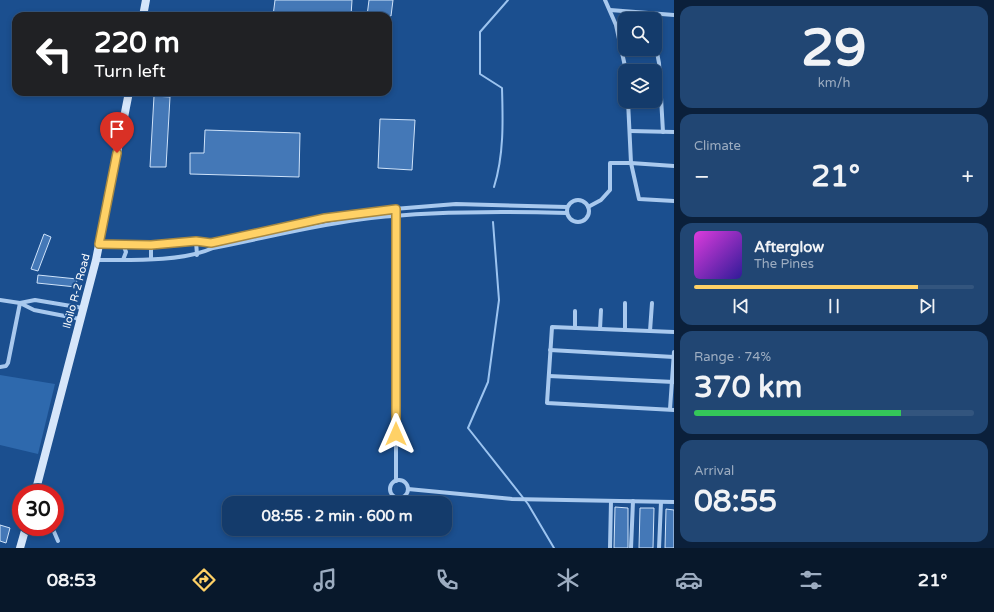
<!DOCTYPE html>
<meta charset="utf-8">
<style>
body{margin:0;font-family:"Varela Round",sans-serif;background:#214673;color:#f1f3f6;height:100vh;display:flex;flex-direction:column;font-size:15px;white-space:nowrap}
*{box-sizing:border-box;margin:0}
p{font-size:13px;color:#9dadc1}
.icon{flex:none;width:22px;height:22px;fill:none;stroke:currentColor;stroke-width:2;stroke-linecap:round;stroke-linejoin:round}
.map{position:relative;flex:1;overflow:hidden}
.panel{display:flex;flex-direction:column;gap:6px;padding:6px;background:#0b203b;width:320px}
.panel>*{flex:none}
.hud{position:absolute;left:12px;top:12px;width:380px;height:84px;border-radius:12px;box-shadow:0 2px 6px #0003,0 0 0 1px #33557e;background:#202124;color:#fff;overflow:hidden}
.fabs{position:absolute;left:618px;top:12px;display:grid;gap:8px}
.fabs a{display:grid;place-items:center;width:44px;height:44px;border-radius:8px;background:#143b6b;box-shadow:0 2px 6px #0003,0 0 0 1px #33557e;font-size:20px}
.speed{position:absolute;left:12px;top:484px;display:flex;gap:8px;font-size:20px;font-weight:700;text-align:center}
.speed>*{display:grid;place-content:center;width:52px;height:52px;border-radius:50%;background:#143b6b;box-shadow:0 2px 6px #0003,0 0 0 1px #33557e;line-height:1}
.speed .limit{border:6px solid #d22;background:#fff;color:#111}
.pin{position:absolute;display:grid;place-items:center;width:34px;height:34px;color:#fff;margin:-41px -17px;border-radius:50% 50% 50% 0;rotate:-45deg;box-shadow:0 0 4px #0007}
.pin .icon{rotate:45deg}
.me{position:absolute;width:44px;margin:-22px;rotate:0deg;stroke-linejoin:round;filter:drop-shadow(0 0 3px #0008)}
.turn{display:flex;align-items:center;gap:14px;height:84px;padding:0 16px;font-size:18px}
.turn .icon{width:52px;height:52px;stroke-width:2.5}
.turn b{display:block;font-size:28px;line-height:34px}
.big{font-size:30px;font-weight:700;line-height:1.1}
.panel .card{flex:1;display:flex;flex-direction:column;justify-content:center;gap:6px;min-width:0;padding:0 14px;border-radius:12px;background:#214673}
.panel .dial{align-items:center;gap:0}
.dial b{font-size:52px;line-height:1}
.song{display:flex;align-items:center;gap:12px}
.cover{width:48px;height:48px;border-radius:6px;background:linear-gradient(135deg,hsl(300 70% 55%),hsl(250 70% 35%))}
.played{height:4px;border-radius:2px;background:linear-gradient(90deg,#ffd166 80%,#33557e 80%)}
.keys{display:flex;justify-content:space-around;direction:ltr}
.heat{display:flex;justify-content:space-between;align-items:center;font-size:22px;direction:ltr}
.charge{height:6px;border-radius:3px;background:linear-gradient(90deg,#34c759 74%,#33557e 0)}
.trip{position:absolute;left:222px;top:496px;width:230px;height:40px;border-radius:12px;background:#143b6b;box-shadow:0 2px 6px #0003,0 0 0 1px #33557e;font-weight:700;line-height:40px;text-align:center}
.dock{display:flex;height:64px;justify-content:space-around;align-items:center;background:#08182b;color:#9dadc1}
.dock .icon{width:28px;height:28px}
.dock .on{color:#ffd166}
.dock b{font-size:18px;color:#f1f3f6}
main{display:flex;flex:1;min-height:0}
.map>svg:first-child{display:block}
.green{fill:#2e69ad}
.lines{fill:none;stroke-linecap:round;stroke-linejoin:round}
.stream{stroke:#9cc4f0;stroke-width:2}
.building{fill:#4478b7;stroke:#cfe3fa}
.street{stroke:#a9c9ee;stroke-width:4}
.secondary{stroke:#d6e6fa;stroke-width:8}
.route-casing{stroke:#a68842;stroke-width:10}
.route{stroke:#ffd166;stroke-width:7}
.labels{text-anchor:middle;stroke-width:4;stroke-linejoin:round;paint-order:stroke}
.street-label{font-size:11px;fill:#fff;stroke:#1b4f8f}
</style>
<main>
<div class="map">
<svg width="674" height="548" viewBox="0 0 674 548">
<rect width="100%" height="100%" fill="#1b4f8f"/>
<path class="green" d="M 0,375 L 55,384 L 38,454 L 0,445 Z"/>
<g class="lines">
<g class="stream">
<path d="M 494,187 C 504,155 503,121 502,88 L 480,74 L 480,32 L 508,0"/>
<path d="M 493,222 L 499,300 L 488,382 L 468,428 L 528,504 L 554,548"/>
</g>
</g>
<g class="building">
<path d="M 275,0 L 352,0 L 351,16 L 273,16 Z"/>
<path d="M 369,0 L 393,0 L 391,16 L 367,16 Z"/>
<path d="M 154,96 L 170,97 L 166,167 L 150,167 Z"/>
<path d="M 380,119 L 415,120 L 412,170 L 378,168 Z"/>
<path d="M 205,130 L 300,133 L 299,177 L 190,174 L 190,153 L 204,153 Z"/>
<path d="M 44,234 L 51,237 L 38,271 L 31,269 Z"/>
<path d="M 38,275 L 77,279 L 76,287 L 37,283 Z"/>
<path d="M 615,507 L 628,508 L 628,548 L 614,548 Z"/>
<path d="M 640,508 L 654,508 L 653,548 L 639,548 Z"/>
<path d="M 666,509 L 674,510 L 674,548 L 665,548 Z"/>
<path d="M 0,525 L 10,528 L 6,543 L 0,541 Z"/>
</g>
<g class="lines">
<g class="street">
<path d="M 605,0 L 616,25 L 626,71"/>
<path d="M 610,10 L 674,15"/>
<path d="M 655,42 L 659,63 L 663,132"/>
<path d="M 630,131 L 674,132"/>
<path d="M 674,166 L 631,163 L 639,199 L 674,201"/>
<circle cx="578" cy="211" r="11"/>
<path d="M 588,207 L 601,200 L 610,190 L 610,163 L 631,163 L 628,101"/>
<path d="M 196,241 L 197,255"/>
<path d="M 99,244 L 151,245 L 196,241 L 211,243 L 283,227 L 369,211 L 456,204 L 567,207"/>
<path d="M 151,245 L 151,259"/>
<path d="M 96,260 C 131,260 182,262 213,248 C 265,238 318,224 371,218 C 436,211 501,211 567,213"/>
<path d="M 123,260 L 126,252 L 123,244"/>
<path d="M 0,300 L 20,303 L 34,310 L 80,319"/>
<path d="M 20,303 L 35,300 L 83,308"/>
<path d="M 575,328 L 575,311"/>
<path d="M 600,329 L 601,310"/>
<path d="M 625,330 L 625,303"/>
<path d="M 650,331 L 652,303"/>
<path d="M 674,332 L 552,327 L 547,403 L 674,410"/>
<path d="M 550,350 L 674,357"/>
<path d="M 0,367 L 6,366 L 8,363 L 20,303"/>
<path d="M 549,376 L 674,382"/>
<path d="M 670,409 L 674,352"/>
<circle cx="399" cy="489" r="9"/>
<path d="M 396,481 L 396,209"/>
<path d="M 408,489 L 512,499 L 674,502"/>
<path d="M 52,527 L 58,541"/>
<path d="M 610,548 L 611,501"/>
<path d="M 631,548 L 633,501"/>
<path d="M 659,548 L 661,502"/>
</g>
<g class="secondary">
<path d="M 143,16 L 146,0"/>
<path d="M 35,493 L 96,260 L 129,92"/>
<path d="M 20,548 L 26,527"/>
</g>
</g>
<g class="lines">
<defs>
<path id="route" d="M 117,153 L 99,244 L 151,245 L 196,241 L 211,243 L 325,218 L 396,209 L 396,434"/>
</defs>
<use href="#route" class="route-casing"/>
<use href="#route" class="route"/>
</g>
<g class="labels">
<g class="street-label">
<text transform="translate(76 291) rotate(-75)" y="4">Iloilo R-2 Road</text>
</g>
</g>
</svg>
<div class="fabs">
<a><svg class="icon" aria-label="search" viewBox="0 0 24 24"><circle cx="10" cy="10" r="6"/><path d="M15 15l6 6"/></svg></a>
<a><svg class="icon" aria-label="layers" viewBox="0 0 24 24"><path d="M12 4l9 5-9 5-9-5zM3 14l9 5 9-5"/></svg></a>
</div>
<div class="speed"><div class="limit">30</div></div>
<div class="pin" style="left:117px;top:153px;background:#d93025"><svg class="icon" aria-label="arrive" viewBox="0 0 24 24"><path d="M6 21V4h12l-3 4 3 4H6"/></svg></div>
<svg class="me" style="left:396px;top:434px" viewBox="-20 -20 40 40"><path d="M0-17L14 15 0 8-14 15z" fill="#ffd166" stroke="#fff" stroke-width="4"/></svg>
<div class="trip">08:55 · 2 min · 600 m</div>
<div class="hud">
<div class="turn"><svg class="icon" aria-label="left" viewBox="0 0 24 24"><path d="M17 20v-9H6M10 6l-5 5 5 5"/></svg><div><b>220 m</b>Turn left</div></div>
</div>
</div>
<section class="panel">
<div class="card dial"><b>29</b><p>km/h</p></div>
<div class="card"><p>Climate</p>
<div class="heat"><a>−</a><b class="big">21°</b><a>+</a></div>
</div>
<div class="card">
<div class="song"><i class="cover"></i><div><b>Afterglow</b><p>The Pines</p></div></div>
<div class="played"></div>
<div class="keys"><svg class="icon" aria-label="previous" viewBox="0 0 24 24"><path d="M18 5L8 12l10 7zM5 5v14"/></svg><svg class="icon" aria-label="pause" viewBox="0 0 24 24"><path d="M8 5v14M16 5v14"/></svg><svg class="icon" aria-label="next" viewBox="0 0 24 24"><path d="M6 5l10 7-10 7zM19 5v14"/></svg></div>
</div>
<div class="card"><p>Range · 74%</p><b class="big">370 km</b><div class="charge"></div></div>
<div class="card"><p>Arrival</p><b class="big">08:55</b></div>
</section>
</main>
<nav class="dock">
<b>08:53</b>
<svg class="icon on" aria-label="directions" viewBox="0 0 24 24"><path d="M12 3l9 9-9 9-9-9zM9 14v-3h6M13 9l2 2-2 2"/></svg>
<svg class="icon" aria-label="music" viewBox="0 0 24 24"><path d="M9 18V5l10-2v13"/><circle cx="6" cy="18" r="3"/><circle cx="16" cy="16" r="3"/></svg>
<svg class="icon" aria-label="phone" viewBox="0 0 24 24"><path d="M5 4h4l2 5-3 2q2 4 5 5l2-3 5 2v4C11 20 4 13 5 4z"/></svg>
<svg class="icon" aria-label="climate" viewBox="0 0 24 24"><path d="M12 3v18M4 7l16 10M4 17L20 7"/></svg>
<svg class="icon" aria-label="car" viewBox="0 0 24 24"><path d="M5 17H2v-5l4-1 3-4h7l3 4 3 1v5h-3M9 17h6M6 11h13"/><circle cx="7" cy="17" r="2"/><circle cx="17" cy="17" r="2"/></svg>
<svg class="icon" aria-label="filters" viewBox="0 0 24 24"><path d="M4 7h16M4 17h16"/><circle cx="9" cy="7" r="2"/><circle cx="15" cy="17" r="2"/></svg>
<b>21°</b>
</nav>
